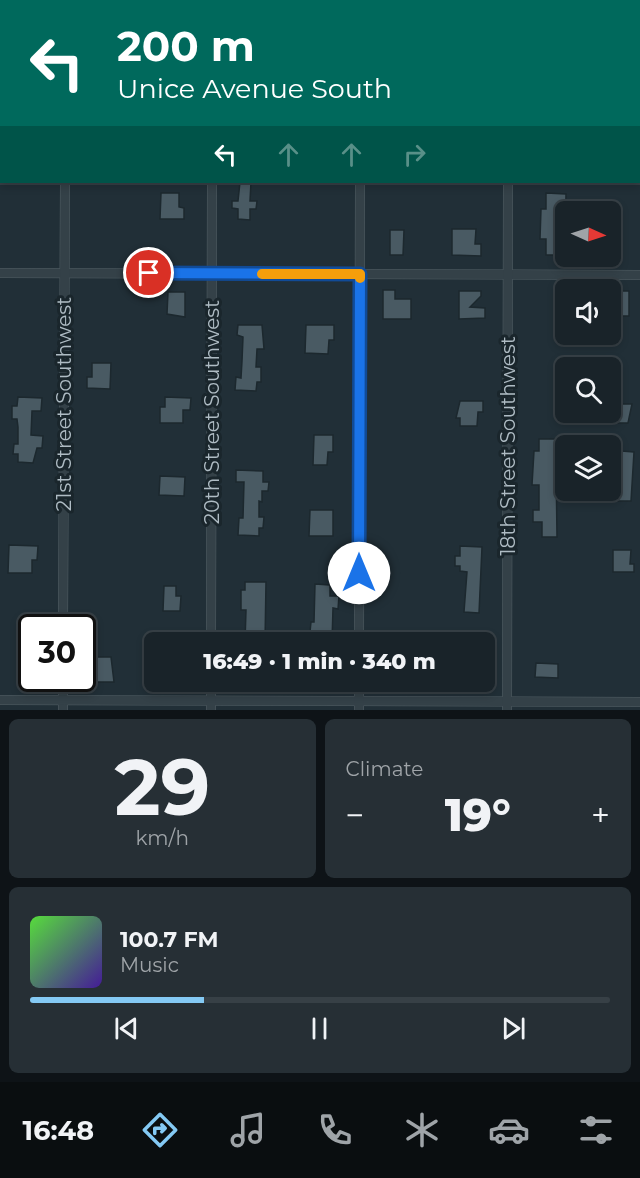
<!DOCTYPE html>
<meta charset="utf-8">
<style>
body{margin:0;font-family:Montserrat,sans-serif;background:#262f35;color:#f1f3f6;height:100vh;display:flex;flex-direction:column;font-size:22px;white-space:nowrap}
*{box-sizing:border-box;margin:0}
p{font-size:20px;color:#9fa4a8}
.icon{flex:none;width:33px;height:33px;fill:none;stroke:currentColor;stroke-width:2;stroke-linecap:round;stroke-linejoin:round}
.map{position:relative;height:710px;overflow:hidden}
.side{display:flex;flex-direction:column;gap:9px;padding:9px;background:#0e1317;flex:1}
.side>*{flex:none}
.top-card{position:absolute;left:0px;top:0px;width:640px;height:183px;box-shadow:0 3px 9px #0003,0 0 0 2px #374046;background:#00695c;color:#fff;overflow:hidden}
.needle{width:39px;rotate:93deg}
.fabs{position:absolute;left:555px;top:201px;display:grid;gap:12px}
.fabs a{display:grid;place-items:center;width:66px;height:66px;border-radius:9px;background:#192329;box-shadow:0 3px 9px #0003,0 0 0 2px #374046;font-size:30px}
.speed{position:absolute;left:18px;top:614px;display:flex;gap:12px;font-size:30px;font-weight:700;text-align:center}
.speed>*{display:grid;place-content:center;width:78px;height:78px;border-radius:50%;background:#192329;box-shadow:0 3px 9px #0003,0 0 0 2px #374046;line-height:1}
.speed .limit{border:3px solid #111;border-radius:9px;background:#fff;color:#111}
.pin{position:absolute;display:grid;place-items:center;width:51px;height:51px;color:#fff;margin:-26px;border:3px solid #fff;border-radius:50%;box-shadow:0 2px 6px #0007}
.me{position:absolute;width:66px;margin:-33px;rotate:0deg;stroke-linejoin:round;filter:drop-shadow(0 0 4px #0008)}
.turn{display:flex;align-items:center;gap:21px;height:126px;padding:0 18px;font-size:27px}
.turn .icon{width:78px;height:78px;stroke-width:2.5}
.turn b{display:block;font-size:42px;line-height:51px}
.lanes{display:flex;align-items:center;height:57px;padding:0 18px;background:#0003;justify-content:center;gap:30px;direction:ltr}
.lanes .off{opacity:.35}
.big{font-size:45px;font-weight:800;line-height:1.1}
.side .tile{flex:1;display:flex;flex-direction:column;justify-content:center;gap:9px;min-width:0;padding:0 21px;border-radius:9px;background:#262f35}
.side .dial{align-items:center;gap:0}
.dial b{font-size:78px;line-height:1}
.song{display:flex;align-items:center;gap:18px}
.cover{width:72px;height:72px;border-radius:9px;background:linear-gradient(135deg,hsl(110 70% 55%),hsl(260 70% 35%))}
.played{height:6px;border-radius:3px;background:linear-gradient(90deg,#84c9f4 30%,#374046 30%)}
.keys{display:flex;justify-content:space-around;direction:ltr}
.heat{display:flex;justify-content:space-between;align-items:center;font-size:33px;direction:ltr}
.side .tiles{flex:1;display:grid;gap:9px;grid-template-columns:1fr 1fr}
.tile:last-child{grid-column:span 2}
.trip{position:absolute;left:144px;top:632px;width:351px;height:60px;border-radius:9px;background:#192329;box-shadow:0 3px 9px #0003,0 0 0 2px #374046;font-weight:800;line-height:60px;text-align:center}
.menu{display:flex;height:96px;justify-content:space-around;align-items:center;background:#0a0e10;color:#9fa4a8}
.menu .icon{width:42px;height:42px}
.menu .active{color:#84c9f4}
.menu b{font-size:27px;color:#f1f3f6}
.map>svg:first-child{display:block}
.building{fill:#495a63;stroke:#1c282e;stroke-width:1.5}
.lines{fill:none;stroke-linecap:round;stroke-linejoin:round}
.minor-casing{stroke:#525f65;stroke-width:10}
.minor{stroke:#344148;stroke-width:9}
.route-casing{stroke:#114b97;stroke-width:15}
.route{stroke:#1a73e8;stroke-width:10}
.slow{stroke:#f59e0b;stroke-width:10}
.labels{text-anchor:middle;stroke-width:6;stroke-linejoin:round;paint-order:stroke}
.street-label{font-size:20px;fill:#afbcc4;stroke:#1a262c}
</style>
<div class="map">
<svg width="640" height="710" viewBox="0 0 640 710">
<rect width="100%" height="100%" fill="#212f37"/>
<g class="building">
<path d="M 240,182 L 251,182 L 250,201 L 257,201 L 256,209 L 250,209 L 250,220 L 238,219 L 238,209 L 232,208 L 232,201 L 238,201 Z"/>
<path d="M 161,193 L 179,193 L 179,207 L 184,208 L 184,219 L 160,219 Z"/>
<path d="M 546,193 L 566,194 L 565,255 L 546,255 L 546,239 L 540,239 L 541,209 L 546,209 Z"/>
<path d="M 452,229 L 476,229 L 475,244 L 481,244 L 481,256 L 452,255 Z"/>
<path d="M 390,230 L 404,230 L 403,255 L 390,255 Z"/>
<path d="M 383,290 L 395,290 L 395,299 L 411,299 L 411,319 L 383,319 Z"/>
<path d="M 459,291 L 481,291 L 481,296 L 470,307 L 485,308 L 485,318 L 459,319 Z"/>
<path d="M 617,291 L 629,291 L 629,316 L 616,316 Z"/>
<path d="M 168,292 L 185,292 L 185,317 L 167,314 Z"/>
<path d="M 238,325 L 262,325 L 264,349 L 257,349 L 256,367 L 261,367 L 261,382 L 257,382 L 256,391 L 235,390 L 236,377 L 241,378 L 242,361 L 243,337 L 237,335 Z"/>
<path d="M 306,325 L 334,325 L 334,340 L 329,340 L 328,354 L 305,353 Z"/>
<path d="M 92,363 L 111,363 L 110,389 L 87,388 L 87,377 L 92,377 Z"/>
<path d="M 18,397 L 42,398 L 41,411 L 32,411 L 31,435 L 43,436 L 42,448 L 37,448 L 33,463 L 18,462 L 18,454 L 13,454 L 14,444 L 18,444 L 18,427 L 17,419 L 12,419 L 12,406 L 17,406 Z"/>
<path d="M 165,397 L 191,398 L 190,410 L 183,410 L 183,423 L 160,423 L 160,407 L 165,407 Z"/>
<path d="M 460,401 L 483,401 L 483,412 L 478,412 L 477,426 L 460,426 L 460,418 L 456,418 Z"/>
<path d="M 610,404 L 632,404 L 628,423 L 601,423 L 601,412 L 610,412 Z"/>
<path d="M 314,435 L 333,435 L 333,452 L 328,452 L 327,465 L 313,465 Z"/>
<path d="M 539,439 L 560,439 L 560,462 L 556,462 L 557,537 L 542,537 L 542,522 L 533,522 L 533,510 L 539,510 L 539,485 L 532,485 L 534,451 L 539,451 Z"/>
<path d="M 610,439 L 620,439 L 622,451 L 634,452 L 631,501 L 611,501 Z"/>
<path d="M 236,470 L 263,471 L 263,482 L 269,482 L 268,491 L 262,491 L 262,502 L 259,501 L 259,517 L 264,517 L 263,528 L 259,528 L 259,536 L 238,535 L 239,518 L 243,518 L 244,482 L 236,482 Z"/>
<path d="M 160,476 L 185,477 L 184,496 L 159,495 Z"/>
<path d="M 310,510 L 333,510 L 333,536 L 309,536 Z"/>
<path d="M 9,545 L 38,546 L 37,560 L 32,560 L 32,573 L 8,573 Z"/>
<path d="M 460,546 L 482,547 L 479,613 L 464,612 L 467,572 L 460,571 L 460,566 L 455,566 L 455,556 L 460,556 Z"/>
<path d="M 613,550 L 631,550 L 630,564 L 634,564 L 634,572 L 613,572 Z"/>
<path d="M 245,582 L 266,582 L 265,642 L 245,642 L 246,610 L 241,610 L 241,590 L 245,590 Z"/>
<path d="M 315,584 L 330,585 L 330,596 L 339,596 L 338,609 L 333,608 L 332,642 L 305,640 L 306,631 L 310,632 L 311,622 L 314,622 Z"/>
<path d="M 164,586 L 176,586 L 176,596 L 181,596 L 180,611 L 163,611 Z"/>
<path d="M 21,618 L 33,618 L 32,643 L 20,642 Z"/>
<path d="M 93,657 L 111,657 L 114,682 L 94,682 Z"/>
<path d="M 536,663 L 558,664 L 558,678 L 535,677 Z"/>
</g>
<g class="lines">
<defs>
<g id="minor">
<path d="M 360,0 L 360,2"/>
<path d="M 66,2 L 66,0"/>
<path d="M 213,2 L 213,0"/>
<path d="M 508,2 L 508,0"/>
<path d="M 0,273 L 640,275"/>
<path d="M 63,627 L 65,182"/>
<path d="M 211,642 L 212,182"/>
<path d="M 359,642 L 360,182"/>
<path d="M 63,678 L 63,710"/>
<path d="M 0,700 L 640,702"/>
<path d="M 211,710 L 211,681"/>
<path d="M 359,710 L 359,681"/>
<path d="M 507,710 L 508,182"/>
</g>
</defs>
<use href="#minor" class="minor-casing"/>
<use href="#minor" class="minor"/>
</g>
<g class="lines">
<defs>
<path id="route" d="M 149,273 L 360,274 L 359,573"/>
</defs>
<use href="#route" class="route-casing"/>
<use href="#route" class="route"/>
<path class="slow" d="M 262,274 L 360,274 L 360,278"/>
</g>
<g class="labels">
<g class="street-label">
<text transform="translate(64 404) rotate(-90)" y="7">21st Street Southwest</text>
<text transform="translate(212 412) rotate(-90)" y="7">20th Street Southwest</text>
<text transform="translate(508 446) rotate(-90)" y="7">18th Street Southwest</text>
</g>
</g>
</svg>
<div class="fabs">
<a><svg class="needle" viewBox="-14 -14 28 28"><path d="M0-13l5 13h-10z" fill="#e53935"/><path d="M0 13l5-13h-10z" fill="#9fa4a8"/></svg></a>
<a><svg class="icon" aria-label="sound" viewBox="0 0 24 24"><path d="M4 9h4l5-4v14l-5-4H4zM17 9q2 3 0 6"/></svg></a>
<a><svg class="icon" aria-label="search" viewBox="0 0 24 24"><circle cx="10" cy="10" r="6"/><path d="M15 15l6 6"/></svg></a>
<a><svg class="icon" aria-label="layers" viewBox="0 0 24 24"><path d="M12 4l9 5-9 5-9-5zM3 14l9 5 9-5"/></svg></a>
</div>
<div class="speed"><div class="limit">30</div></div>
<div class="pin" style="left:149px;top:273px;background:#d93025"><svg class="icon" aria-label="arrive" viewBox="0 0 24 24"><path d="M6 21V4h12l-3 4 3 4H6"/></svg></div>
<svg class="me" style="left:359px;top:573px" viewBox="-20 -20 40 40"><circle r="19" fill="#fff"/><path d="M0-13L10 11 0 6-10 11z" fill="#1a73e8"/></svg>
<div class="trip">16:49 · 1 min · 340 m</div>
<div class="top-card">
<div class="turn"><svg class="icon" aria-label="left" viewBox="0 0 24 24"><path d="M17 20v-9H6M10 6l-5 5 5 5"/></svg><div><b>200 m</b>Unice Avenue South</div></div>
<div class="lanes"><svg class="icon" aria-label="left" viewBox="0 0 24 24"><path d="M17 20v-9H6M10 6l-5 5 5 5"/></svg><svg class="icon off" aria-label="ahead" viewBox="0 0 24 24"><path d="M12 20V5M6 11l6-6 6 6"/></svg><svg class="icon off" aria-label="ahead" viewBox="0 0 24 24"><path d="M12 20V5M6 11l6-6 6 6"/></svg><svg class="icon off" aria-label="right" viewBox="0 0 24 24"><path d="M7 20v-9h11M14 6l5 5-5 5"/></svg></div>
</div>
</div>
<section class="side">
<div class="tiles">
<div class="tile dial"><b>29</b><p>km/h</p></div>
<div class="tile"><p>Climate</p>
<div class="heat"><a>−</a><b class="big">19°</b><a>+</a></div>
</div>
<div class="tile">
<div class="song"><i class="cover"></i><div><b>100.7 FM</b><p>Music</p></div></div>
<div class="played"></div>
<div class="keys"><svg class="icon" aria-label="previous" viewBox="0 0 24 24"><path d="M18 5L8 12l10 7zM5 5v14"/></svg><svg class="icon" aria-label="pause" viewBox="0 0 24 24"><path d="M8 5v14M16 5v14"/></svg><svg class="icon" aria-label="next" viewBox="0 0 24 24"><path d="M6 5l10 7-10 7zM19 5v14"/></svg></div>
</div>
</div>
</section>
<nav class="menu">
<b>16:48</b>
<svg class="icon active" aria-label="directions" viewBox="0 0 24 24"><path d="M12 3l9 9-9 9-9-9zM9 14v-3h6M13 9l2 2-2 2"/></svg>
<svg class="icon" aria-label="music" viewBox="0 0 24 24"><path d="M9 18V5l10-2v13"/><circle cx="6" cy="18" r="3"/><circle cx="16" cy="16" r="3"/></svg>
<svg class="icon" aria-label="phone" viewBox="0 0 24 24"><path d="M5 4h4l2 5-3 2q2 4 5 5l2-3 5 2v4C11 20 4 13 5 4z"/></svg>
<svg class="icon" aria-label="climate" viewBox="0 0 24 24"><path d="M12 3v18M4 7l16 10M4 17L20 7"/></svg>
<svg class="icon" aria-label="car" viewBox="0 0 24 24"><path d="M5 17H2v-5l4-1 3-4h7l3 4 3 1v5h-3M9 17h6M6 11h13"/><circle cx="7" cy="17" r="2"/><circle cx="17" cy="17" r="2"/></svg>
<svg class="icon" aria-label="filters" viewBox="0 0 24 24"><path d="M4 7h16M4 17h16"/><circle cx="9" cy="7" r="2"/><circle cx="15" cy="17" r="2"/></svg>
</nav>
